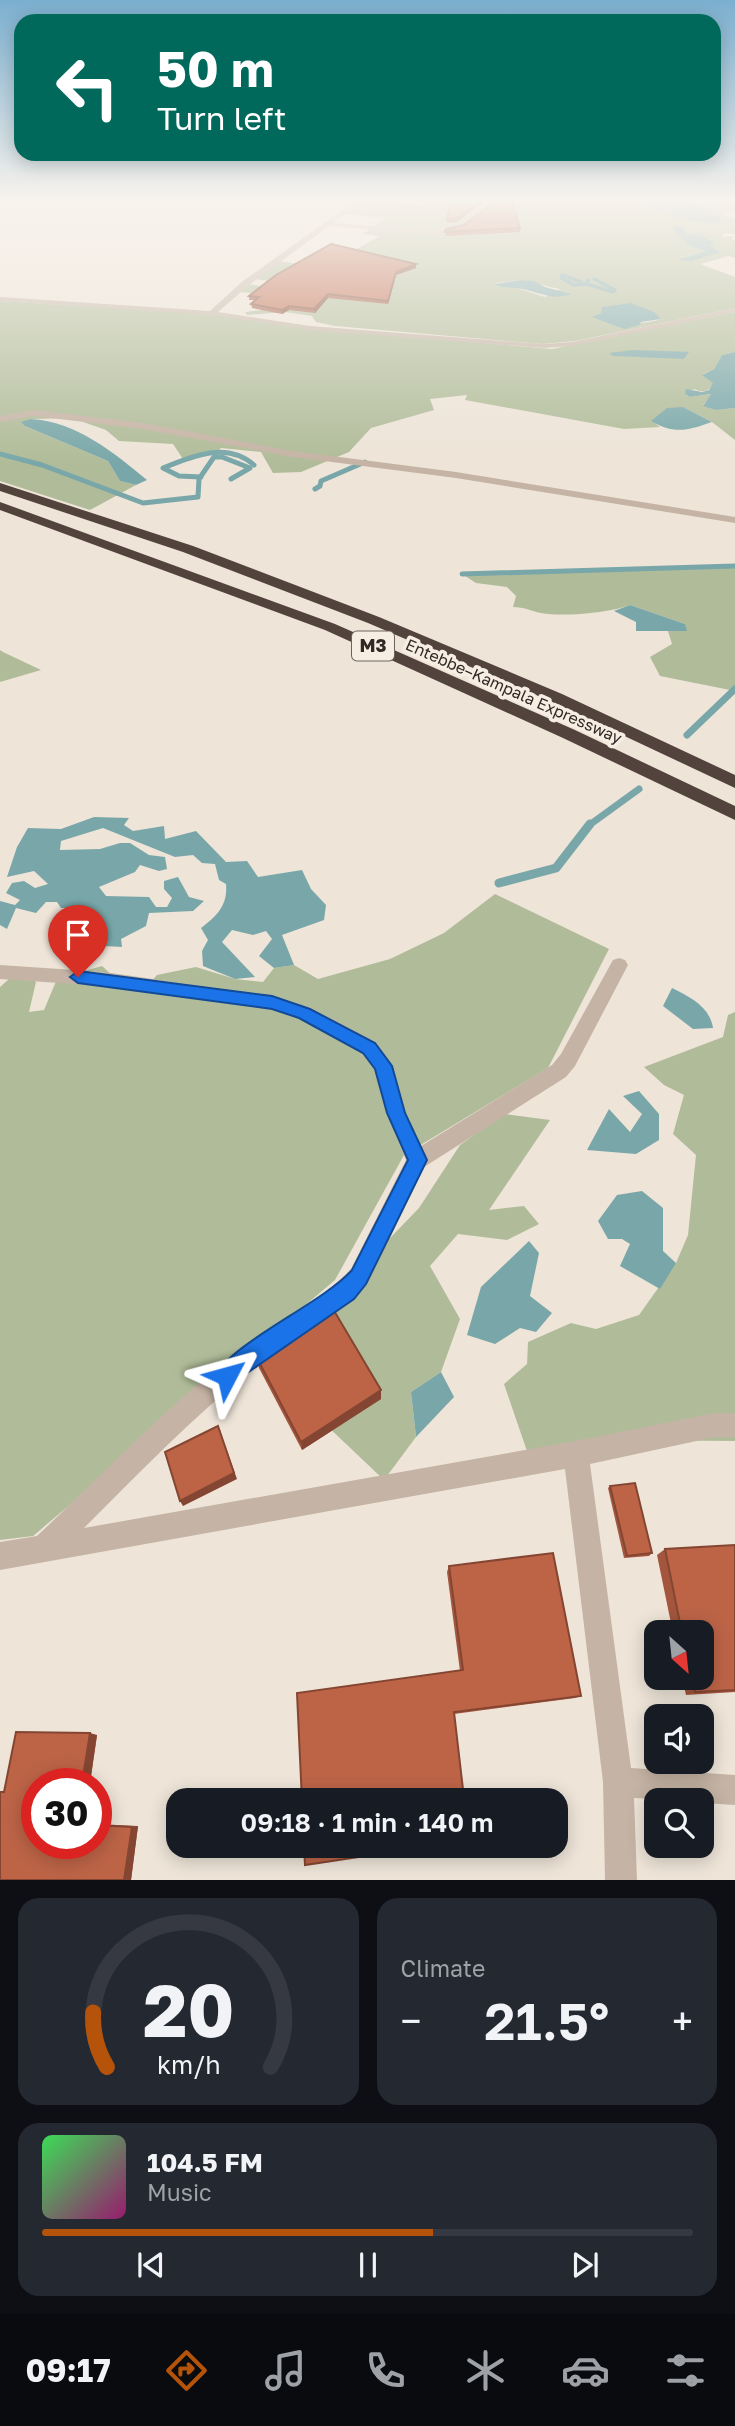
<!DOCTYPE html>
<meta charset="utf-8">
<style>
body{margin:0;font-family:"Golos Text",sans-serif;background:#242831;color:#f1f3f6;height:100vh;display:flex;flex-direction:column;font-size:26px;white-space:nowrap}
*{box-sizing:border-box;margin:0}
p{font-size:23px;color:#9ea1a6}
.icon{flex:none;width:38px;height:38px;fill:none;stroke:currentColor;stroke-width:2;stroke-linecap:round;stroke-linejoin:round}
.map{position:relative;height:1880px;overflow:hidden}
.sheet{display:flex;flex-direction:column;gap:18px;padding:18px;background:#0d0f14;flex:1}
.sheet>*{flex:none}
.top-card{position:absolute;left:14px;top:14px;width:707px;height:147px;border-radius:21px;box-shadow:0 4px 18px #0003;background:#00695c;color:#fff;overflow:hidden}
.needle{width:46px;rotate:153deg}
.fabs{position:absolute;left:644px;top:1620px;display:grid;gap:14px}
.fabs a{display:grid;place-items:center;width:70px;height:70px;border-radius:14px;background:#171b24;box-shadow:0 4px 18px #0003;font-size:35px}
.speed{position:absolute;left:21px;top:1768px;display:flex;gap:14px;font-size:35px;font-weight:700;text-align:center}
.speed>*{display:grid;place-content:center;width:91px;height:91px;border-radius:50%;background:#171b24;box-shadow:0 4px 18px #0003;line-height:1}
.speed .limit{border:10px solid #d22;background:#fff;color:#111}
.pin{position:absolute;display:grid;place-items:center;width:60px;height:60px;color:#fff;margin:-72px -30px;border-radius:50% 50% 50% 0;rotate:-45deg;box-shadow:0 0 7px #0007}
.pin .icon{rotate:45deg}
.me{position:absolute;width:77px;margin:-38px;rotate:51deg;stroke-linejoin:round;filter:drop-shadow(0 0 5px #0008)}
.turn{display:flex;align-items:center;gap:24px;height:147px;padding:0 28px;font-size:32px}
.turn .icon{width:91px;height:91px;stroke-width:2.5}
.turn b{display:block;font-size:49px;line-height:60px}
.big{font-size:52px;font-weight:600;line-height:1.1}
.sheet .tile{flex:1;display:flex;flex-direction:column;justify-content:center;gap:10px;min-width:0;padding:0 24px;border-radius:21px;background:#242831}
.sheet .dial{align-items:center;gap:0}
.dial svg{height:182px;overflow:visible;fill:none;stroke:#363941;stroke-width:7;stroke-linecap:round;text-anchor:middle}
.dial text{fill:#f1f3f6;stroke:none}
.song{display:flex;align-items:center;gap:21px}
.cover{width:84px;height:84px;border-radius:10px;background:linear-gradient(135deg,hsl(130 70% 55%),hsl(320 70% 35%))}
.played{height:7px;border-radius:4px;background:linear-gradient(90deg,#b45309 60%,#363941 60%)}
.keys{display:flex;justify-content:space-around;direction:ltr}
.heat{display:flex;justify-content:space-between;align-items:center;font-size:38px;direction:ltr}
.sheet .tiles{flex:1;display:grid;gap:18px;grid-template-columns:1fr 1fr}
.tile:last-child{grid-column:span 2}
.trip{position:absolute;left:166px;top:1788px;width:402px;height:70px;border-radius:21px;background:#171b24;box-shadow:0 4px 18px #0003;font-weight:600;line-height:70px;text-align:center}
.dock{display:flex;height:112px;justify-content:space-around;align-items:center;background:#090b0e;color:#9ea1a6}
.dock .icon{width:49px;height:49px}
.dock .selected{color:#b45309}
.dock b{font-size:32px;color:#f1f3f6}
.map>svg:first-child{display:block}
.green{fill:#b0bc99;fill-rule:evenodd}
.water{fill:#79a7a9}
.lines{fill:none;stroke-linecap:round;stroke-linejoin:round}
.stream-far3{stroke:#79a7a9;stroke-width:3.5}
.stream-far2{stroke:#79a7a9;stroke-width:5}
.stream-far1{stroke:#79a7a9;stroke-width:7}
.stream{stroke:#79a7a9;stroke-width:9}
.street{fill:#c5b4a5;fill-rule:evenodd}
.highway{fill:#52443d;fill-rule:evenodd}
.wall{fill:#a3563d}
.shaded-wall{fill:#844632}
.building{fill:#bd6447;stroke:#844632;stroke-width:2}
.route{fill:#1a73e8;stroke:#114b97;stroke-width:2}
.labels{text-anchor:middle;stroke-width:7;stroke-linejoin:round;paint-order:stroke}
.far-street-label{font-size:16px;fill:#322926;stroke:#f7eee3}
.shield{fill:#f7eee3;stroke:#6d645f;stroke-width:2}
.shield-label{font-size:18px;font-weight:bold;fill:#322926}
</style>
<div class="map">
<svg width="735" height="1880" viewBox="0 0 735 1880">
<rect width="100%" height="100%" fill="#eee4d8"/>
<g class="green">
<path d="M 366,201 L 423,205 L 432,201 L 636,201 L 640,204 L 700,204 L 696,201 L 735,201 L 735,212 L 722,214 L 735,219 L 735,234 L 725,233 L 721,237 L 735,236 L 731,238 L 735,241 L 735,258 L 729,256 L 700,264 L 735,277 L 735,308 L 575,341 L 543,344 L 335,326 L 316,322 L 312,316 L 285,312 L 247,315 L 245,312 L 262,310 L 261,294 L 239,292 L 247,284 L 277,288 L 269,281 L 255,279 L 278,261 L 298,264 L 348,254 L 380,236 L 363,234 L 385,218 L 346,214 ZM 679,234 L 708,239 L 710,246 L 719,251 L 693,261 L 683,258 L 705,251 L 690,246 ZM 522,280 C 535,281 546,287 560,289 L 545,297 L 517,288 L 499,287 L 496,283 ZM 643,310 L 653,312 L 661,319 C 642,326 612,324 593,317 L 601,313 Z"/>
<path d="M 0,301 L 212,314 L 299,327 L 552,349 L 735,312 L 735,352 L 722,355 L 714,369 L 703,374 L 714,383 C 708,392 703,393 694,389 L 685,394 L 690,397 L 712,394 L 703,405 L 716,410 L 735,408 L 735,440 L 712,422 L 683,407 L 652,421 L 660,427 L 624,429 L 465,400 L 467,395 L 430,399 L 434,410 L 371,428 L 349,452 L 301,472 L 273,473 L 261,452 L 221,448 L 217,452 L 183,459 L 173,444 L 119,441 L 106,430 L 72,418 L 31,419 L 25,426 L 108,461 L 120,481 L 136,485 L 90,510 L 0,481 Z"/>
<path d="M 735,566 L 735,691 L 660,676 L 650,657 L 672,644 L 668,631 L 686,631 L 685,624 L 630,605 C 610,613 562,617 541,613 C 531,611 524,607 513,607 L 516,596 L 507,587 L 476,583 L 462,574 Z"/>
<path d="M 0,650 L 3,652 L 41,670 L 0,682 Z"/>
<path d="M 495,894 L 609,949 L 548,1068 L 404,1155 L 335,1280 L 33,1536 L 0,1540 L 0,987 L 17,972 L 36,982 L 29,1012 L 44,1010 L 57,979 L 102,966 L 124,986 L 145,988 L 157,975 L 196,967 L 235,979 L 263,982 L 274,968 L 294,965 L 318,979 L 390,959 L 444,933 Z"/>
<path d="M 735,1012 L 735,1441 L 620,1440 L 528,1454 L 504,1384 L 527,1364 L 528,1342 L 571,1323 L 596,1329 L 639,1315 L 676,1263 L 688,1235 L 696,1155 L 673,1134 L 684,1095 L 664,1085 L 644,1067 L 723,1037 L 728,1015 Z"/>
<path d="M 504,1114 L 550,1120 L 489,1210 L 524,1206 L 539,1224 L 507,1240 L 458,1234 L 430,1266 L 460,1319 L 441,1372 L 411,1392 L 416,1437 L 384,1480 L 324,1423 L 313,1318 L 419,1208 L 460,1145 Z"/>
</g>
<g class="water">
<path d="M 636,201 C 660,201 712,194 722,221 C 708,229 649,211 636,201 Z"/>
<path d="M 675,226 L 683,227 L 686,234 L 702,235 L 714,243 L 711,246 L 720,252 L 693,261 L 678,260 L 705,251 L 690,246 L 672,228 Z"/>
<path d="M 521,280 L 534,281 L 545,287 L 571,294 C 551,302 536,290 516,288 C 507,287 502,289 495,284 Z"/>
<path d="M 631,303 L 654,312 L 661,319 L 641,322 L 639,325 L 624,329 L 592,317 L 601,313 L 602,307 Z"/>
<path d="M 633,350 L 689,352 L 684,359 L 613,356 L 609,353 Z"/>
<path d="M 735,352 L 735,408 L 716,410 L 703,406 L 711,394 L 690,397 L 685,394 L 686,389 L 702,392 L 709,390 L 713,383 L 702,375 L 714,369 L 722,355 Z"/>
<path d="M 683,407 L 712,422 C 689,430 674,435 651,421 L 667,408 Z"/>
<path d="M 31,419 C 77,422 113,452 147,480 L 136,485 L 120,481 L 108,461 L 25,426 L 21,422 Z"/>
<path d="M 630,605 L 685,624 L 687,631 L 636,631 L 636,622 L 614,611 Z"/>
<path d="M 94,817 L 129,818 L 124,825 L 133,831 L 164,826 L 165,839 L 196,831 L 226,862 L 247,861 L 258,877 L 302,870 L 311,889 L 326,905 L 324,920 L 282,935 L 294,965 L 274,968 L 259,956 L 272,939 L 266,931 L 253,935 L 232,930 L 222,942 L 255,977 L 235,979 L 203,966 L 202,951 L 208,940 L 201,928 C 217,916 228,905 226,884 L 219,880 L 215,864 L 202,863 L 193,855 L 175,857 L 103,828 L 61,841 L 60,850 L 100,849 L 120,843 L 130,843 L 149,855 L 165,857 L 167,869 L 159,871 L 140,865 L 135,872 L 99,887 L 106,896 L 149,897 L 156,907 L 167,907 L 172,898 L 164,889 L 164,881 L 178,877 L 189,897 L 204,901 L 193,911 L 149,913 L 146,926 L 121,939 L 122,947 L 104,946 L 92,955 L 74,948 L 72,931 L 83,922 L 75,908 L 61,908 L 57,902 L 46,902 L 36,913 L 16,908 L 7,929 L 0,925 L 0,901 L 15,905 L 20,900 L 6,893 L 12,883 L 24,881 L 35,888 L 48,884 L 34,871 L 7,877 L 17,847 L 28,828 L 61,829 Z"/>
<path d="M 672,988 C 690,997 710,1007 713,1028 L 693,1029 L 663,1006 Z"/>
<path d="M 639,1091 L 659,1114 L 659,1140 L 636,1154 L 587,1150 L 609,1109 L 630,1132 L 642,1114 L 623,1096 Z"/>
<path d="M 642,1191 L 663,1208 L 663,1251 L 676,1263 L 660,1289 L 620,1266 L 630,1244 L 622,1239 L 608,1239 L 598,1221 L 617,1195 Z"/>
<path d="M 529,1241 L 539,1253 L 530,1296 L 552,1313 L 536,1332 L 520,1328 L 495,1344 L 467,1335 L 481,1287 Z"/>
<path d="M 441,1372 L 454,1397 L 416,1437 L 411,1392 Z"/>
</g>
<g class="lines">
<g class="stream-far3">
<path d="M 581,282 L 562,275 L 561,278 L 574,285 L 587,284 L 588,280"/>
<path d="M 587,284 L 613,292 L 615,290 L 594,279"/>
</g>
<g class="stream-far2">
<path d="M 0,454 L 42,465 L 143,503 L 198,497 L 199,479 L 214,457 L 222,457 L 250,468 L 231,479"/>
<path d="M 201,477 L 179,476 L 163,468 C 192,456 227,441 254,465"/>
<path d="M 315,489 L 320,486 L 321,481 L 365,462"/>
<path d="M 462,574 L 735,566"/>
</g>
<g class="stream-far1">
<path d="M 687,735 L 735,689"/>
<path d="M 588,826 L 639,789"/>
</g>
<path class="stream" d="M 499,883 L 556,868 L 590,824"/>
<g class="street">
<path d="M 355,201 L 362,201 L 333,223 L 434,231 L 436,228 L 458,224 L 489,201 L 496,201 L 462,227 L 440,231 L 436,235 L 329,226 L 249,285 L 218,312 L 310,326 L 544,344 L 572,342 L 735,308 L 735,312 L 572,346 L 544,348 L 310,330 L 212,315 L 0,301 L 0,297 L 210,311 L 243,281 Z"/>
<path d="M 34,410 L 143,423 L 293,451 L 456,472 L 735,517 L 735,523 L 456,478 L 293,457 L 143,429 L 34,416 L 0,422 L 0,416 Z"/>
<path d="M 619,958 L 625,960 L 628,965 L 575,1066 L 566,1077 L 424,1167 L 367,1285 C 334,1321 290,1340 252,1370 C 192,1418 138,1474 84,1528 L 576,1441 L 715,1413 L 735,1413 L 735,1437 L 715,1437 L 590,1464 L 631,1768 L 735,1775 L 735,1805 L 702,1803 L 702,1801 L 634,1798 L 637,1880 L 605,1880 L 603,1782 L 565,1469 L 0,1570 L 0,1542 L 37,1536 C 102,1475 164,1409 234,1354 C 272,1324 317,1305 351,1269 L 406,1160 L 386,1113 L 374,1069 L 362,1054 L 299,1019 L 272,1010 L 104,986 L 0,979 L 0,965 L 104,972 L 272,996 L 312,1008 L 376,1042 L 393,1066 L 406,1113 L 421,1146 L 552,1065 L 561,1054 L 613,960 Z"/>
</g>
<g class="highway">
<path d="M 0,483 L 193,546 L 379,617 L 562,694 L 735,775 L 735,788 L 550,701 L 368,623 L 183,552 L 0,491 Z"/>
<path d="M 0,502 L 335,624 L 575,730 L 735,806 L 735,820 L 563,738 L 325,630 L 0,510 Z"/>
</g>
</g>
<g class="wall">
<path d="M 464,225 L 520,228 L 520,232 L 445,236 L 446,229 Z"/>
<path d="M 416,264 L 416,268 L 396,275 L 388,304 L 328,298 L 315,313 L 289,310 L 282,314 L 252,308 L 251,304 L 255,300 L 249,300 L 249,296 Z"/>
<path d="M 257,1358 L 381,1390 L 381,1399 L 302,1450 L 259,1368 Z"/>
<path d="M 610,1486 L 652,1553 L 649,1556 L 624,1558 L 608,1488 Z"/>
<path d="M 735,1545 L 735,1692 L 686,1695 L 682,1678 L 702,1678 L 702,1633 L 673,1633 L 657,1555 L 665,1549 Z"/>
<path d="M 449,1566 L 581,1696 L 575,1698 L 454,1714 L 302,1801 L 460,1671 L 447,1572 Z"/>
<path d="M 97,1735 L 90,1783 L 37,1783 L 96,1843 L 96,1824 L 138,1826 L 131,1880 L 4,1791 Z"/>
</g>
<g class="shaded-wall">
<path d="M 480,201 L 484,201 L 457,222 L 447,223 L 447,219 Z"/>
<path d="M 416,264 L 416,268 L 396,275 L 388,304 L 388,301 L 396,272 Z"/>
<path d="M 328,294 L 328,298 L 315,313 L 314,309 Z"/>
<path d="M 289,306 L 289,310 L 282,314 L 282,310 Z"/>
<path d="M 381,1390 L 381,1399 L 302,1450 L 301,1442 Z"/>
<path d="M 218,1426 L 237,1479 L 183,1506 L 180,1501 Z"/>
<path d="M 90,1733 L 97,1735 L 90,1783 L 82,1783 Z"/>
<path d="M 138,1826 L 131,1880 L 124,1880 L 132,1827 Z"/>
</g>
<g class="building">
<path d="M 451,201 L 480,201 L 457,218 L 447,219 Z"/>
<path d="M 495,201 L 512,201 L 520,228 L 445,232 L 446,229 L 464,225 Z"/>
<path d="M 331,244 L 416,264 L 396,272 L 388,301 L 328,294 L 314,309 L 289,306 L 282,310 L 251,304 L 259,297 L 249,296 L 276,275 Z"/>
<path d="M 333,1309 L 381,1390 L 301,1442 L 257,1358 Z"/>
<path d="M 218,1426 L 234,1473 L 180,1501 L 165,1452 Z"/>
<path d="M 635,1483 L 652,1553 L 627,1556 L 610,1486 Z"/>
<path d="M 735,1545 L 735,1690 L 695,1692 L 692,1678 L 702,1678 L 702,1633 L 682,1633 L 665,1549 Z"/>
<path d="M 553,1553 L 581,1696 L 454,1712 L 464,1798 L 448,1801 L 302,1801 L 297,1693 L 463,1670 L 449,1566 Z"/>
<path d="M 16,1732 L 90,1733 L 82,1783 L 37,1783 L 37,1843 L 96,1843 L 96,1825 L 132,1827 L 124,1880 L 0,1880 L 0,1792 L 4,1792 Z"/>
<path d="M 304,1846 L 365,1846 L 366,1856 L 305,1865 Z"/>
</g>
<linearGradient id="sky" x2="0" y2="1"><stop stop-color="#7bafcf"/><stop offset="0.43" stop-color="#f7f3ed"/><stop offset="1" stop-color="#f7f3ed" stop-opacity="0"/></linearGradient>
<rect width="735" height="464" fill="url(#sky)"/>
<path class="route" d="M 78,971 L 272,996 L 310,1009 L 375,1043 L 392,1066 L 405,1113 L 427,1160 L 366,1284 L 354,1299 L 227,1387 L 219,1383 L 216,1376 C 229,1344 323,1303 352,1270 L 408,1160 L 387,1113 L 375,1069 L 363,1053 L 299,1018 L 272,1009 L 78,983 L 70,977 Z"/>
<g class="labels">
<g class="far-street-label">
<text transform="translate(514 691) rotate(24)" y="6">Entebbe–Kampala Expressway</text>
</g>
<rect class="shield" x="352" y="631.5" width="42" height="29" rx="5"/>
<g class="shield-label">
<text x="373" y="652">M3</text>
</g>
</g>
</svg>
<div class="fabs">
<a><svg class="needle" viewBox="-14 -14 28 28"><path d="M0-13l5 13h-10z" fill="#e53935"/><path d="M0 13l5-13h-10z" fill="#9ea1a6"/></svg></a>
<a><svg class="icon" aria-label="sound" viewBox="0 0 24 24"><path d="M4 9h4l5-4v14l-5-4H4zM17 9q2 3 0 6"/></svg></a>
<a><svg class="icon" aria-label="search" viewBox="0 0 24 24"><circle cx="10" cy="10" r="6"/><path d="M15 15l6 6"/></svg></a>
</div>
<div class="speed"><div class="limit">30</div></div>
<div class="pin" style="left:78px;top:977px;background:#d93025"><svg class="icon" aria-label="arrive" viewBox="0 0 24 24"><path d="M6 21V4h12l-3 4 3 4H6"/></svg></div>
<svg class="me" style="left:227px;top:1376px" viewBox="-20 -20 40 40"><path d="M0-17L14 15 0 8-14 15z" fill="#1a73e8" stroke="#fff" stroke-width="4"/></svg>
<div class="trip">09:18 · 1 min · 140 m</div>
<div class="top-card">
<div class="turn"><svg class="icon" aria-label="left" viewBox="0 0 24 24"><path d="M17 20v-9H6M10 6l-5 5 5 5"/></svg><div><b>50 m</b>Turn left</div></div>
</div>
</div>
<section class="sheet">
<div class="tiles">
<div class="tile dial"><svg viewBox="0 0 100 80">
<path d="M14 69A42 42 0 1 1 86 69"/>
<path d="M14 69A42 42 0 0 1 8 45" stroke="#b45309"/>
<text x="50" y="56" font-size="32" font-weight="700">20</text>
<text x="50" y="72" font-size="11">km/h</text>
</svg></div>
<div class="tile"><p>Climate</p>
<div class="heat"><a>−</a><b class="big">21.5°</b><a>+</a></div>
</div>
<div class="tile">
<div class="song"><i class="cover"></i><div><b>104.5 FM</b><p>Music</p></div></div>
<div class="played"></div>
<div class="keys"><svg class="icon" aria-label="previous" viewBox="0 0 24 24"><path d="M18 5L8 12l10 7zM5 5v14"/></svg><svg class="icon" aria-label="pause" viewBox="0 0 24 24"><path d="M8 5v14M16 5v14"/></svg><svg class="icon" aria-label="next" viewBox="0 0 24 24"><path d="M6 5l10 7-10 7zM19 5v14"/></svg></div>
</div>
</div>
</section>
<nav class="dock">
<b>09:17</b>
<svg class="icon selected" aria-label="directions" viewBox="0 0 24 24"><path d="M12 3l9 9-9 9-9-9zM9 14v-3h6M13 9l2 2-2 2"/></svg>
<svg class="icon" aria-label="music" viewBox="0 0 24 24"><path d="M9 18V5l10-2v13"/><circle cx="6" cy="18" r="3"/><circle cx="16" cy="16" r="3"/></svg>
<svg class="icon" aria-label="phone" viewBox="0 0 24 24"><path d="M5 4h4l2 5-3 2q2 4 5 5l2-3 5 2v4C11 20 4 13 5 4z"/></svg>
<svg class="icon" aria-label="climate" viewBox="0 0 24 24"><path d="M12 3v18M4 7l16 10M4 17L20 7"/></svg>
<svg class="icon" aria-label="car" viewBox="0 0 24 24"><path d="M5 17H2v-5l4-1 3-4h7l3 4 3 1v5h-3M9 17h6M6 11h13"/><circle cx="7" cy="17" r="2"/><circle cx="17" cy="17" r="2"/></svg>
<svg class="icon" aria-label="filters" viewBox="0 0 24 24"><path d="M4 7h16M4 17h16"/><circle cx="9" cy="7" r="2"/><circle cx="15" cy="17" r="2"/></svg>
</nav>
